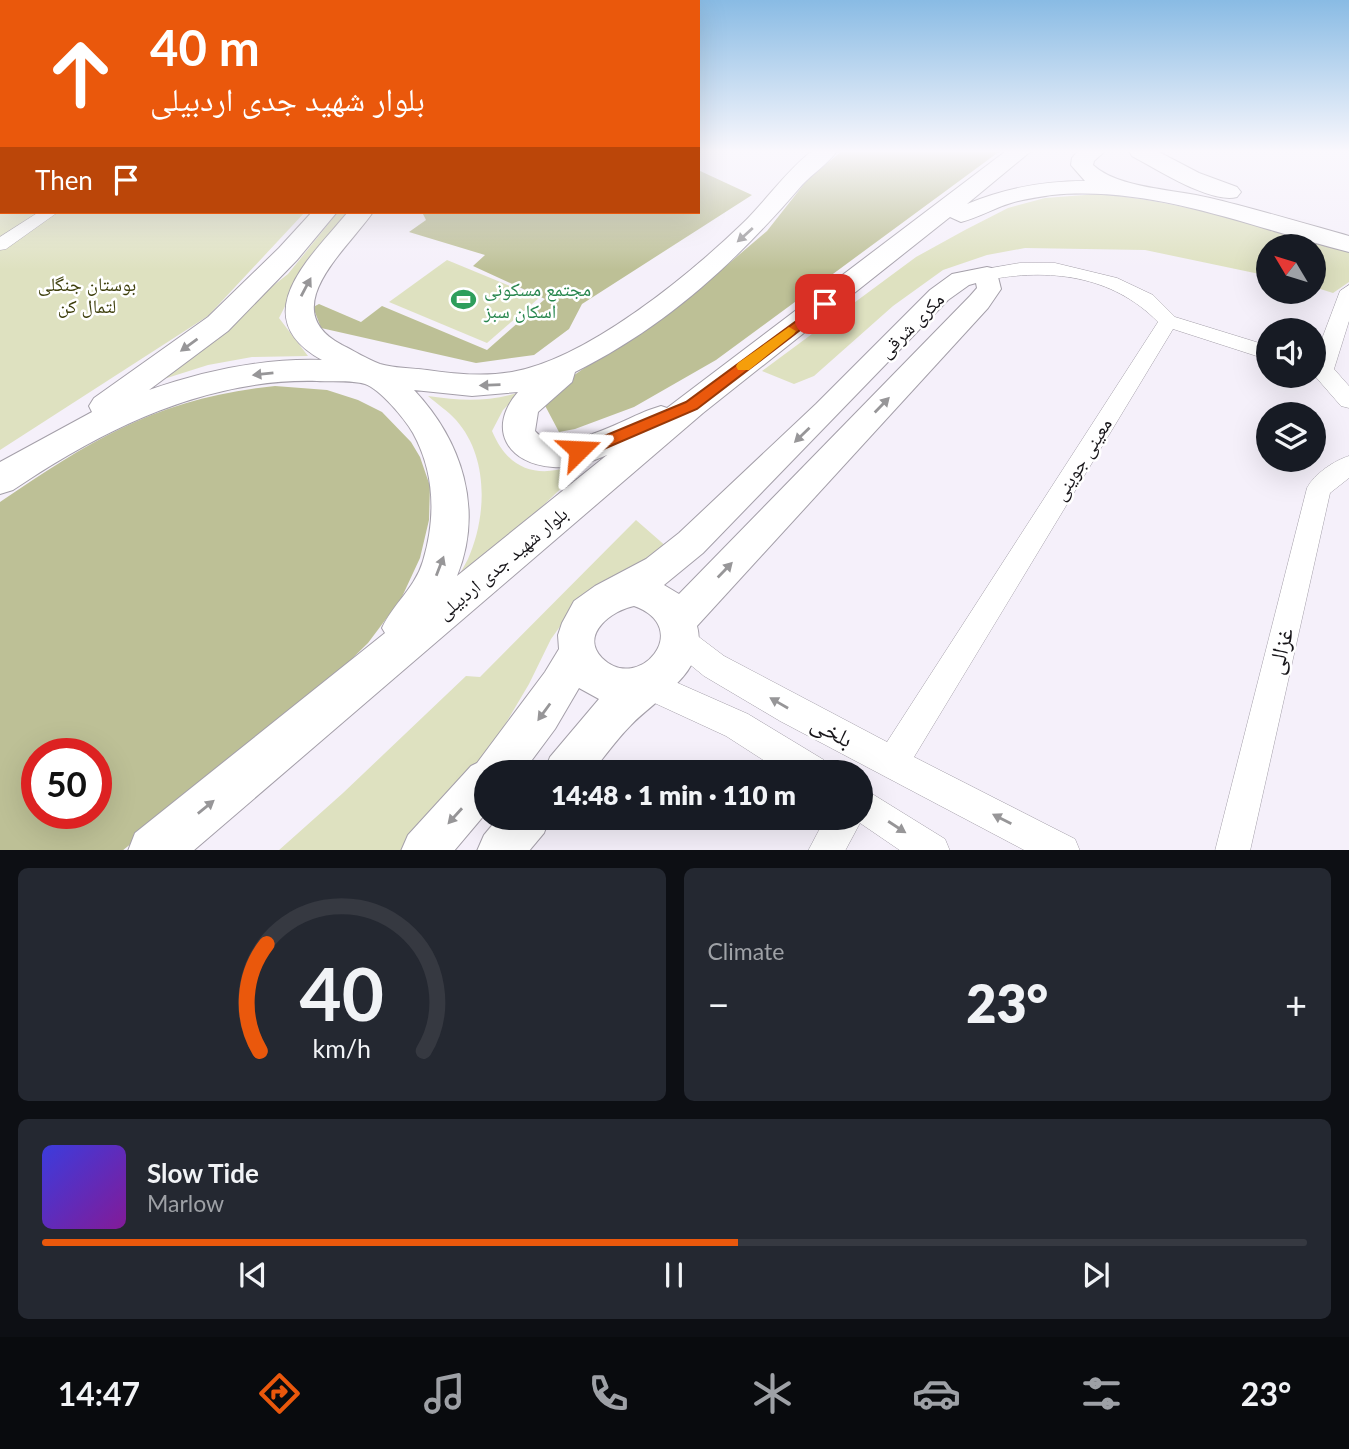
<!DOCTYPE html>
<meta charset="utf-8">
<style>
body{margin:0;font-family:Lato,"Noto Naskh Arabic",sans-serif;background:#242831;color:#f1f3f6;height:100vh;display:flex;flex-direction:column;font-size:26px;white-space:nowrap}
*{box-sizing:border-box;margin:0}
p{font-size:23px;color:#9ea1a6}
.icon{flex:none;width:38px;height:38px;fill:none;stroke:currentColor;stroke-width:2;stroke-linecap:round;stroke-linejoin:round}
.map{position:relative;height:850px;overflow:hidden}
.side{display:flex;flex-direction:column;gap:18px;padding:18px;background:#0d0f14;flex:1}
.side>*{flex:none}
.hud{position:absolute;left:0px;top:0px;width:700px;height:214px;box-shadow:0 7px 28px #0002;background:#ea580c;color:#fff;overflow:hidden}
.needle{width:46px;rotate:308deg}
.controls{position:absolute;left:1256px;top:234px;display:grid;gap:14px}
.controls a{display:grid;place-items:center;width:70px;height:70px;border-radius:50%;background:#171b24;box-shadow:0 7px 28px #0002;font-size:35px}
.speed{position:absolute;left:21px;top:738px;display:flex;gap:14px;font-size:35px;font-weight:700;text-align:center}
.speed>*{display:grid;place-content:center;width:91px;height:91px;border-radius:50%;background:#171b24;box-shadow:0 7px 28px #0002;line-height:1}
.speed .limit{border:10px solid #d22;background:#fff;color:#111}
.pin{position:absolute;display:grid;place-items:center;width:60px;height:60px;color:#fff;margin:-30px;border-radius:14px;box-shadow:0 4px 10px #0006}
.me{position:absolute;width:77px;margin:-38px;rotate:69deg;stroke-linejoin:round;filter:drop-shadow(0 0 5px #0008)}
.turn{display:flex;align-items:center;gap:24px;height:147px;padding:0 35px;font-size:32px}
.turn .icon{width:91px;height:91px;stroke-width:2.5}
.turn b{display:block;font-size:49px;line-height:60px}
.then{display:flex;align-items:center;height:66px;padding:0 35px;background:#0003;gap:14px;font-size:26px}
.big{font-size:52px;font-weight:800;line-height:1.1}
.side .widget{flex:1;display:flex;flex-direction:column;justify-content:center;gap:10px;min-width:0;padding:0 24px;border-radius:10px;background:#242831}
.side .dial{align-items:center;gap:0}
.dial svg{height:182px;overflow:visible;fill:none;stroke:#363941;stroke-width:7;stroke-linecap:round;text-anchor:middle}
.dial text{fill:#f1f3f6;stroke:none}
.song{display:flex;align-items:center;gap:21px}
.cover{width:84px;height:84px;border-radius:10px;background:linear-gradient(135deg,hsl(240 70% 55%),hsl(290 70% 35%))}
.played{height:7px;border-radius:4px;background:linear-gradient(90deg,#ea580c 55%,#363941 55%)}
.keys{display:flex;justify-content:space-around;direction:ltr}
.heat{display:flex;justify-content:space-between;align-items:center;font-size:38px;direction:ltr}
.side .tiles{flex:1;display:grid;gap:18px;grid-template-columns:1fr 1fr}
.widget:last-child{grid-column:span 2}
.trip{position:absolute;left:474px;top:760px;width:399px;height:70px;border-radius:35px;background:#171b24;box-shadow:0 7px 28px #0002;font-weight:800;line-height:70px;text-align:center}
.tab-bar{display:flex;height:112px;justify-content:space-around;align-items:center;background:#090b0e;color:#9ea1a6}
.tab-bar .icon{width:49px;height:49px}
.tab-bar .current{color:#ea580c}
.tab-bar b{font-size:32px;color:#f1f3f6}
.map>svg:first-child{display:block}
.green{fill:#dee1c0}
.forest{fill:#bdc096;fill-rule:evenodd}
.lines{fill:none;stroke-linecap:round;stroke-linejoin:round}
.minor-casing{stroke:#a49fa9;stroke-width:1}
.tertiary-casing{stroke:#a49fa9;stroke-width:2}
.secondary-casing{stroke:#a49fa9;stroke-width:2}
.minor{fill:#fff;fill-rule:evenodd}
.tertiary{fill:#fff;fill-rule:evenodd}
.secondary{fill:#fff;fill-rule:evenodd}
.oneway{fill:#979698}
.route{fill:#ea580c;stroke:#983908;stroke-width:2}
.slow{fill:#f59e0b}
.labels{text-anchor:middle;stroke-width:5;stroke-linejoin:round;paint-order:stroke}
.park-label{font-size:19px;fill:#3e3f0c;stroke:#fff}
.leisure-label{font-size:19px;fill:#27864d;stroke:#fff;text-anchor:start}
.street-label{font-size:19px;fill:#171519;stroke:#fff}
.near-street-label{font-size:23px;fill:#171519;stroke:#fff}
</style>
<div class="map">
<svg width="1349" height="851" viewBox="0 0 1349 851">
<rect width="100%" height="100%" fill="#f5f0fa"/>
<g class="green">
<path d="M 0,151 L 2,212 L 305,212 L 208,316 L 0,450 Z"/>
<path d="M 1098,194 C 1184,201 1266,228 1349,251 L 1349,282 L 1333,293 L 1314,287 L 1314,247 L 1269,247 L 1269,276 L 1145,250 L 1025,248 L 987,255 L 943,270 L 893,306 L 814,376 L 794,384 L 762,371 L 916,257 L 965,230 L 1008,208 L 1045,198 Z"/>
<path d="M 338,212 L 351,212 L 301,275 L 279,318 L 308,356 L 252,357 L 208,365 L 148,384 L 288,274 Z"/>
<path d="M 447,260 L 539,298 L 487,343 L 389,302 Z"/>
<path d="M 521,392 L 503,410 L 492,431 C 513,481 553,478 595,456 L 443,601 C 451,587 461,573 468,559 C 487,516 489,457 456,420 C 448,411 437,404 428,396 C 463,401 487,402 521,392 Z"/>
<path d="M 636,520 L 668,548 L 577,603 L 551,639 L 529,684 L 477,772 L 402,850 L 278,851 L 343,793 L 466,676 L 480,677 Z"/>
</g>
<g class="forest">
<path d="M 842,151 L 1000,151 L 716,360 L 634,407 L 575,429 L 559,432 L 541,398 L 700,288 L 767,231 L 808,179 Z"/>
<path d="M 698,170 L 752,195 L 582,304 L 569,329 L 534,355 L 476,363 L 321,328 L 313,307 L 319,304 L 361,322 L 382,306 L 487,350 L 545,299 L 473,266 L 485,255 L 409,232 L 426,220 L 422,212 L 698,212 Z"/>
<path d="M 275,386 L 327,390 L 358,400 L 382,412 L 411,442 L 420,457 L 430,486 L 429,520 L 420,558 L 401,599 L 368,643 L 315,695 L 122,851 L 0,850 L 0,502 C 92,439 161,397 275,386 ZM 37,754 L 96,754 L 96,814 L 37,814 Z"/>
</g>
<g class="lines">
<defs>
<g id="minor">
<path d="M 39,212 L 58,212 L 6,249 L 0,250 L 0,237 Z"/>
<path d="M 1020,263 L 1055,263 L 1117,278 L 1153,295 L 1175,317 L 1269,346 L 1269,360 L 1173,329 L 914,757 L 1075,839 L 1080,851 L 1026,851 L 780,721 L 704,676 L 671,649 L 667,640 L 671,631 L 681,627 L 691,631 L 724,656 L 887,742 L 1158,322 C 1112,275 1049,268 987,280 L 978,274 L 980,270 Z"/>
<path d="M 1349,285 L 1349,321 L 1334,369 L 1349,386 L 1349,408 L 1341,406 L 1314,375 L 1314,360 L 1340,291 Z"/>
<path d="M 1349,456 L 1349,478 L 1330,493 L 1250,851 L 1215,851 L 1307,488 C 1314,474 1335,460 1349,456 Z"/>
<path d="M 646,669 L 748,714 L 824,760 L 828,772 L 782,772 L 726,736 L 635,694 L 631,684 L 635,674 Z"/>
<path d="M 861,787 L 945,839 L 950,851 L 901,851 L 860,823 L 845,851 L 808,851 L 826,817 L 861,817 Z"/>
</g>
<g id="tertiary">
<path d="M 987,267 L 996,269 L 1001,289 L 988,308 L 697,626 C 709,671 657,698 631,725 C 617,739 605,756 592,772 L 544,772 L 550,757 L 599,699 L 579,688 L 555,729 L 523,772 L 486,772 L 486,813 L 454,851 L 401,851 L 408,835 L 471,766 L 477,763 L 545,672 L 559,649 L 558,635 L 562,623 L 574,601 L 595,586 L 646,559 L 679,533 L 816,404 L 930,290 L 952,274 ZM 976,283 L 977,288 L 970,296 L 679,594 L 664,585 L 703,553 L 948,300 L 969,285 ZM 634,606 C 695,628 638,694 602,658 C 579,634 613,610 634,606 Z"/>
<path d="M 499,817 L 550,817 L 544,833 L 529,851 L 477,851 L 484,835 Z"/>
</g>
<g id="secondary">
<path d="M 812,151 L 837,151 C 828,164 813,173 802,185 C 736,262 667,326 575,372 L 572,382 L 538,412 L 535,431 C 558,459 622,420 649,410 L 661,406 L 667,408 L 1006,151 L 1031,151 L 967,204 C 1006,188 1043,181 1085,181 L 1071,165 L 1072,158 L 1078,151 L 1105,151 L 1094,161 L 1093,165 C 1119,189 1175,189 1210,198 C 1256,209 1303,223 1349,236 L 1349,252 C 1252,228 1154,185 1052,195 C 1039,197 1023,199 1011,203 C 994,208 978,218 961,222 L 950,217 L 703,413 L 193,851 L 128,851 L 135,833 L 385,633 L 382,628 C 393,604 415,588 423,561 C 436,518 435,473 413,433 C 405,419 380,389 365,384 C 351,380 332,382 317,381 C 206,378 103,429 13,490 L 0,494 L 0,462 L 92,412 L 89,406 L 94,398 L 208,317 L 279,248 L 312,212 L 337,212 L 297,260 L 228,331 L 149,390 C 204,371 263,358 322,360 C 243,316 312,256 348,212 L 373,212 C 347,250 274,309 342,345 C 354,351 367,359 380,364 C 393,368 412,368 427,370 C 455,374 484,377 512,372 C 587,359 688,276 742,224 C 766,201 785,172 812,151 ZM 414,390 L 472,396 L 518,392 C 486,429 508,464 553,467 C 572,469 591,462 607,455 L 457,576 C 484,509 462,441 414,390 Z"/>
<path d="M 1129,151 L 1157,151 L 1199,173 L 1237,187 L 1241,192 L 1237,197 C 1210,204 1157,169 1132,156 Z"/>
</g>
</defs>
<use href="#minor" class="minor-casing"/>
<use href="#tertiary" class="tertiary-casing"/>
<use href="#secondary" class="secondary-casing"/>
<use href="#minor" class="minor"/>
<use href="#tertiary" class="tertiary"/>
<use href="#secondary" class="secondary"/>
</g>
<defs><path id="oneway-solid" d="M-6-.8H1V-3.2L6.5 0L1 3.2V.8H-6Z" transform="scale(1.75)"/></defs>
<g class="oneway">
<use href="#oneway-solid" transform="translate(745 235) rotate(138)"/>
<use href="#oneway-solid" transform="translate(306 287) rotate(-62)"/>
<use href="#oneway-solid" transform="translate(189 345) rotate(144)"/>
<use href="#oneway-solid" transform="translate(263 374) rotate(174)"/>
<use href="#oneway-solid" transform="translate(490 385) rotate(178)"/>
<use href="#oneway-solid" transform="translate(882 405) rotate(-46)"/>
<use href="#oneway-solid" transform="translate(802 435) rotate(136)"/>
<use href="#oneway-solid" transform="translate(440 566) rotate(-69)"/>
<use href="#oneway-solid" transform="translate(725 570) rotate(-46)"/>
<use href="#oneway-solid" transform="translate(779 703) rotate(-150)"/>
<use href="#oneway-solid" transform="translate(544 712) rotate(126)"/>
<use href="#oneway-solid" transform="translate(206 807) rotate(-39)"/>
<use href="#oneway-solid" transform="translate(455 816) rotate(132)"/>
<use href="#oneway-solid" transform="translate(1002 819) rotate(-153)"/>
<use href="#oneway-solid" transform="translate(897 827) rotate(33)"/>
</g>
<linearGradient id="sky" x2="0" y2="1"><stop stop-color="#89bbe4"/><stop offset="0.56" stop-color="#faf8fd"/><stop offset="1" stop-color="#faf8fd" stop-opacity="0"/></linearGradient>
<rect width="1349" height="270" fill="url(#sky)"/>
<path class="route" d="M 825,300 L 832,304 L 830,307 L 697,409 L 599,451 L 579,457 L 574,455 L 571,450 L 574,446 L 590,442 L 686,402 Z"/>
<path class="slow" d="M 789,327 L 796,331 L 794,334 L 749,370 L 738,370 L 736,366 L 738,363 Z"/>
<defs>
<symbol id="stadium-bare" viewBox="-9 -9 18 18"><path d="M0-5a6.5 5 0 1 0 0 10a6.5 5 0 1 0 0-10ZM-3.5-1.8h7v3.6h-7Z" fill="#2e9e5b" stroke="#fff" stroke-width="2.5" paint-order="stroke"/></symbol>
</defs>
<g fill-rule="evenodd">
<use href="#stadium-bare" x="446" y="282" width="35" height="35"/>
</g>
<g class="labels">
<g class="park-label">
<text x="87" y="291">بوستان جنگلی<tspan x="87" dy="22">لتمال کن</tspan></text>
</g>
<g class="leisure-label">
<text x="484" y="296">مجتمع مسکونی<tspan x="484" dy="22">اسکان سبز</tspan></text>
</g>
<g class="street-label">
<text transform="translate(911 325) rotate(-45)" y="7">مکری شرقی</text>
<text transform="translate(1082 459) rotate(-58)" y="7">معینی جوینی</text>
<text transform="translate(502 563) rotate(-40)" y="7">بلوار شهید جدی اردبیلی</text>
</g>
<g class="near-street-label">
<text transform="translate(1280 651) rotate(-76)" y="8">غزالی</text>
<text transform="translate(832 731) rotate(28)" y="8">بلخی</text>
</g>
</g>
</svg>
<div class="controls">
<a><svg class="needle" viewBox="-14 -14 28 28"><path d="M0-13l5 13h-10z" fill="#e53935"/><path d="M0 13l5-13h-10z" fill="#9ea1a6"/></svg></a>
<a><svg class="icon" aria-label="sound" viewBox="0 0 24 24"><path d="M4 9h4l5-4v14l-5-4H4zM17 9q2 3 0 6"/></svg></a>
<a><svg class="icon" aria-label="layers" viewBox="0 0 24 24"><path d="M12 4l9 5-9 5-9-5zM3 14l9 5 9-5"/></svg></a>
</div>
<div class="speed"><div class="limit">50</div></div>
<div class="pin" style="left:825px;top:304px;background:#d93025"><svg class="icon" aria-label="arrive" viewBox="0 0 24 24"><path d="M6 21V4h12l-3 4 3 4H6"/></svg></div>
<svg class="me" style="left:579px;top:450px" viewBox="-20 -20 40 40"><path d="M0-17L14 15 0 8-14 15z" fill="#ea580c" stroke="#fff" stroke-width="4"/></svg>
<div class="trip">14:48 · 1 min · 110 m</div>
<div class="hud">
<div class="turn"><svg class="icon" aria-label="ahead" viewBox="0 0 24 24"><path d="M12 20V5M6 11l6-6 6 6"/></svg><div><b>40 m</b>بلوار شهید جدی اردبیلی</div></div>
<div class="then">Then<svg class="icon" aria-label="arrive" viewBox="0 0 24 24"><path d="M6 21V4h12l-3 4 3 4H6"/></svg></div>
</div>
</div>
<section class="side">
<div class="tiles">
<div class="widget dial"><svg viewBox="0 0 100 80">
<path d="M14 69A42 42 0 1 1 86 69"/>
<path d="M14 69A42 42 0 0 1 17 22" stroke="#ea580c"/>
<text x="50" y="56" font-size="32" font-weight="700">40</text>
<text x="50" y="72" font-size="11">km/h</text>
</svg></div>
<div class="widget"><p>Climate</p>
<div class="heat"><a>−</a><b class="big">23°</b><a>+</a></div>
</div>
<div class="widget">
<div class="song"><i class="cover"></i><div><b>Slow Tide</b><p>Marlow</p></div></div>
<div class="played"></div>
<div class="keys"><svg class="icon" aria-label="previous" viewBox="0 0 24 24"><path d="M18 5L8 12l10 7zM5 5v14"/></svg><svg class="icon" aria-label="pause" viewBox="0 0 24 24"><path d="M8 5v14M16 5v14"/></svg><svg class="icon" aria-label="next" viewBox="0 0 24 24"><path d="M6 5l10 7-10 7zM19 5v14"/></svg></div>
</div>
</div>
</section>
<nav class="tab-bar">
<b>14:47</b>
<svg class="icon current" aria-label="directions" viewBox="0 0 24 24"><path d="M12 3l9 9-9 9-9-9zM9 14v-3h6M13 9l2 2-2 2"/></svg>
<svg class="icon" aria-label="music" viewBox="0 0 24 24"><path d="M9 18V5l10-2v13"/><circle cx="6" cy="18" r="3"/><circle cx="16" cy="16" r="3"/></svg>
<svg class="icon" aria-label="phone" viewBox="0 0 24 24"><path d="M5 4h4l2 5-3 2q2 4 5 5l2-3 5 2v4C11 20 4 13 5 4z"/></svg>
<svg class="icon" aria-label="climate" viewBox="0 0 24 24"><path d="M12 3v18M4 7l16 10M4 17L20 7"/></svg>
<svg class="icon" aria-label="car" viewBox="0 0 24 24"><path d="M5 17H2v-5l4-1 3-4h7l3 4 3 1v5h-3M9 17h6M6 11h13"/><circle cx="7" cy="17" r="2"/><circle cx="17" cy="17" r="2"/></svg>
<svg class="icon" aria-label="filters" viewBox="0 0 24 24"><path d="M4 7h16M4 17h16"/><circle cx="9" cy="7" r="2"/><circle cx="15" cy="17" r="2"/></svg>
<b>23°</b>
</nav>
